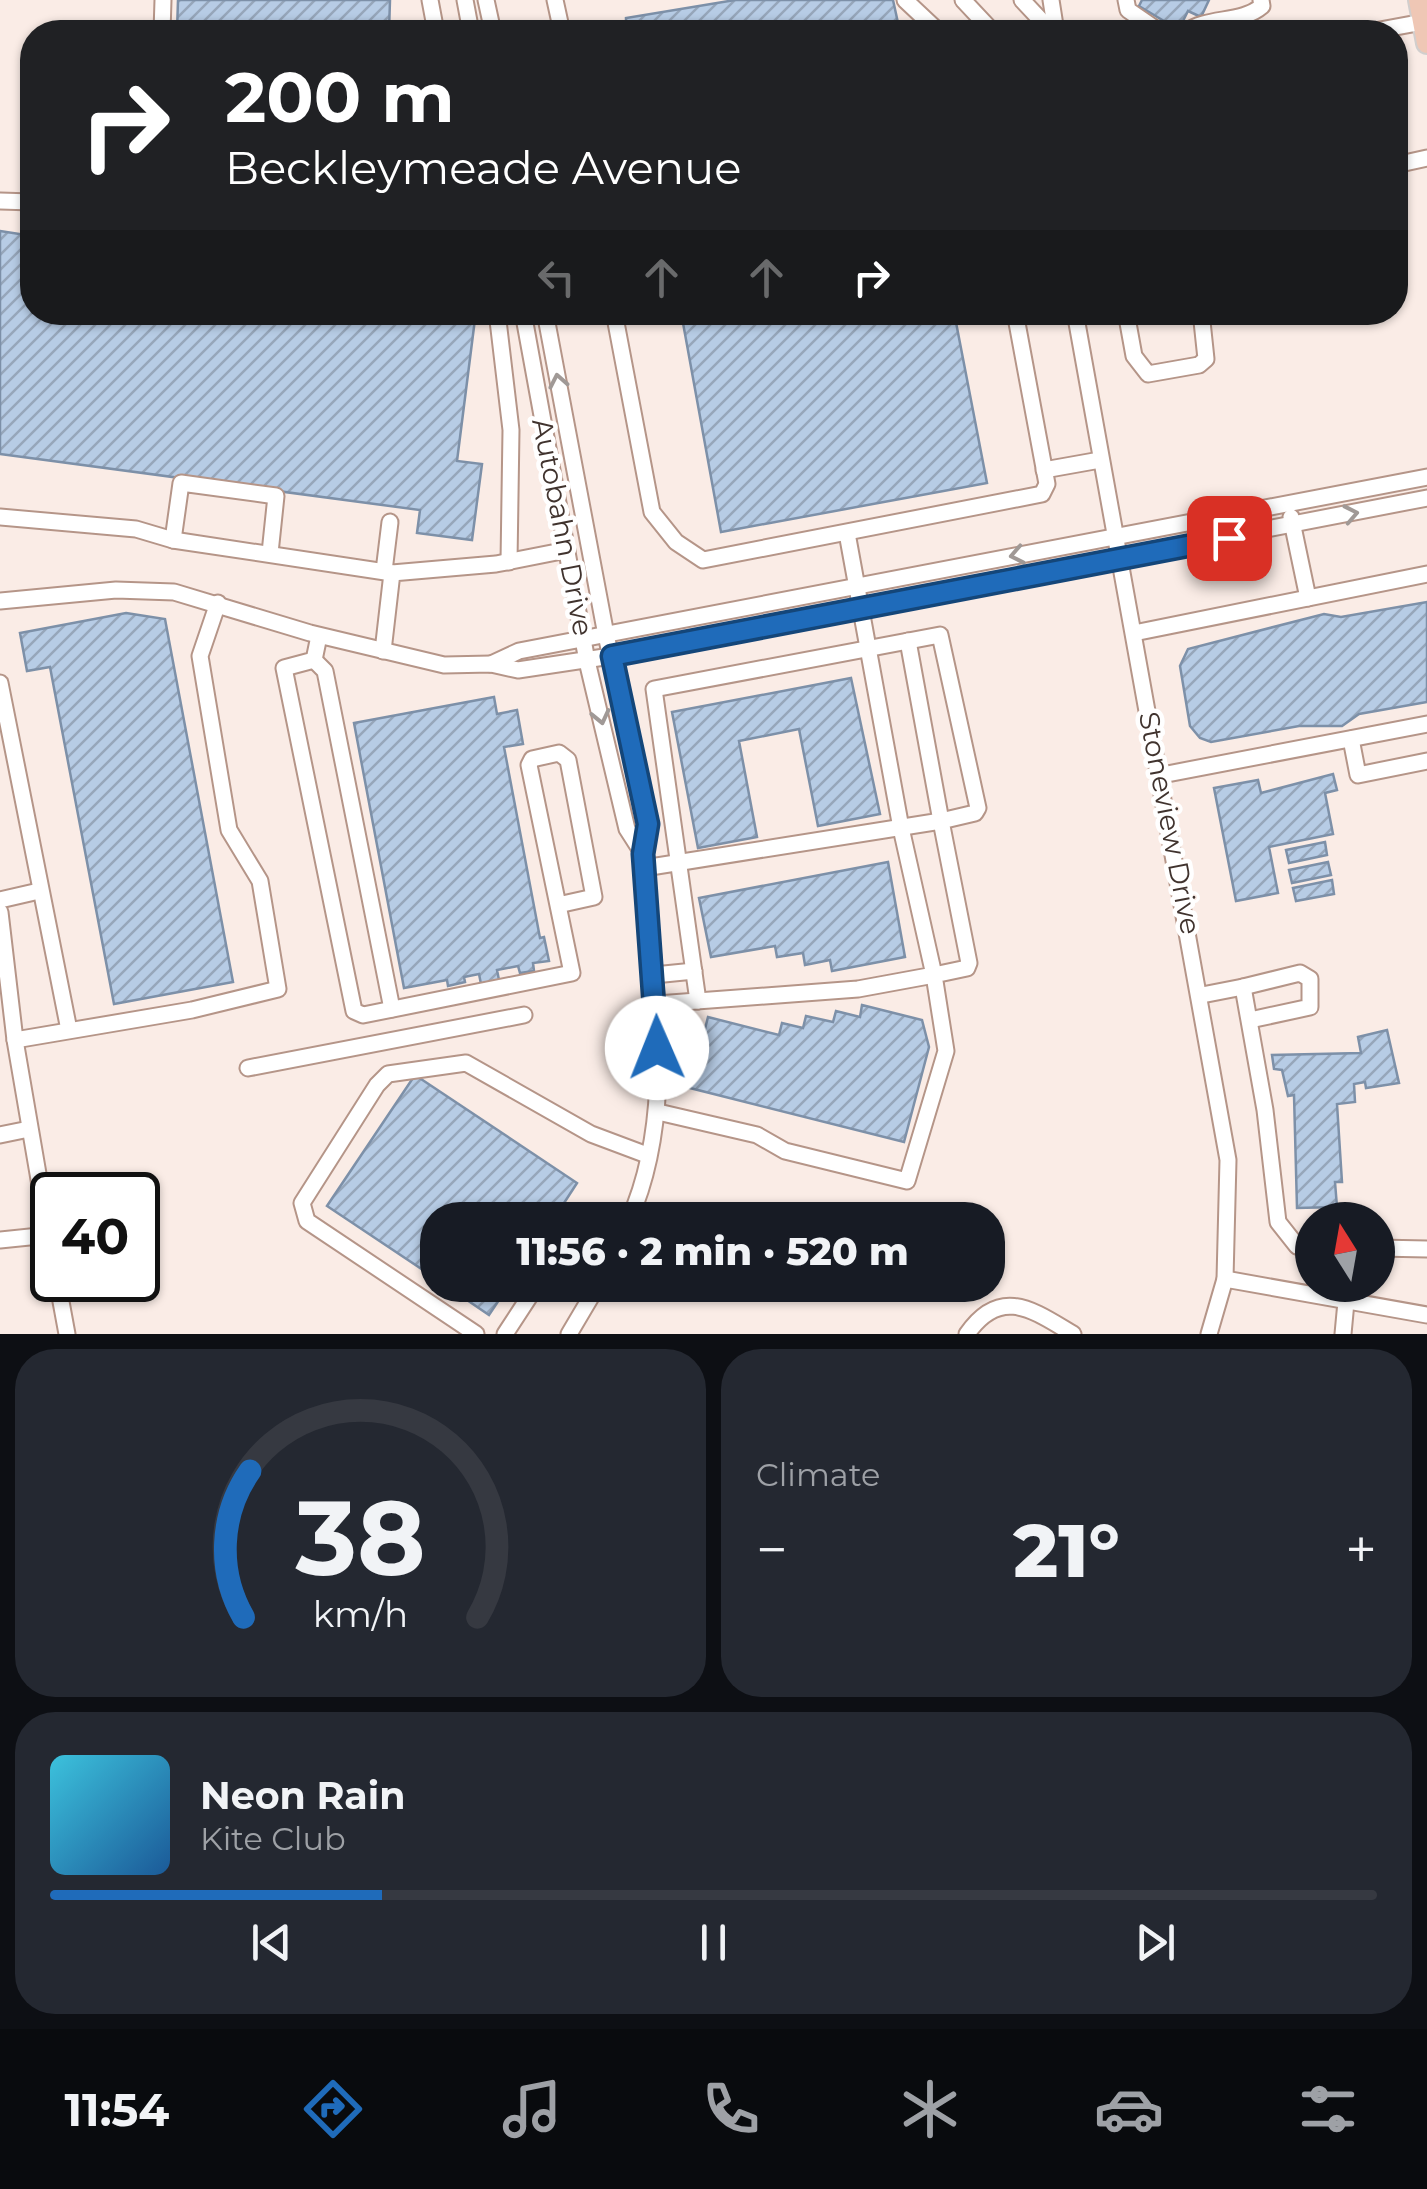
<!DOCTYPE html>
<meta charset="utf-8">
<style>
body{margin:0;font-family:Montserrat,sans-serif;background:#242831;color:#f1f3f6;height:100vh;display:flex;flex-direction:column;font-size:38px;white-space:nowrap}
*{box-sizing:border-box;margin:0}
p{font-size:32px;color:#9ea1a6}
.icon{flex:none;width:55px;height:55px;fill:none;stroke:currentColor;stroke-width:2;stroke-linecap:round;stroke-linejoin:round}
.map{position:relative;height:1334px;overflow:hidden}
.details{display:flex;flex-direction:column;gap:15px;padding:15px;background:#0d0f14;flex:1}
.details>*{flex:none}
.hud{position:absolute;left:20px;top:20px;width:1388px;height:305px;border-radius:40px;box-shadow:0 2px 8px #0004;background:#202124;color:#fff;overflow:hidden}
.needle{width:65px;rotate:349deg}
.tools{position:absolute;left:1295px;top:1202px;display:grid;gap:20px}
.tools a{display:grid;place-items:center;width:100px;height:100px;border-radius:50%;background:#171b24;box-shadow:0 2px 8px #0004;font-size:50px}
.speed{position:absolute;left:30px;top:1172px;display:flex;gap:20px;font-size:50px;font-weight:700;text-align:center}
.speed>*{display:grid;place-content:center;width:130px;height:130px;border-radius:50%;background:#171b24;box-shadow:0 2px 8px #0004;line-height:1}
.speed .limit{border:5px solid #111;border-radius:15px;background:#fff;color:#111}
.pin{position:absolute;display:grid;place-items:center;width:85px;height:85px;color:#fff;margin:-42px;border-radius:20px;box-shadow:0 5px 15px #0006}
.me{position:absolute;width:110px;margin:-55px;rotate:359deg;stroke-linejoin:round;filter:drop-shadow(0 0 8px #0008)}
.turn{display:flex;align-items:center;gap:35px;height:210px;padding:0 40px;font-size:45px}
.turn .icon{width:130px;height:130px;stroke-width:2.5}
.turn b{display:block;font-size:70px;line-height:85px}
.lanes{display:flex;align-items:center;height:95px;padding:0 40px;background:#0003;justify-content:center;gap:50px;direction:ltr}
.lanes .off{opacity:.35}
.big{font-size:75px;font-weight:800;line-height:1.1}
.details .tile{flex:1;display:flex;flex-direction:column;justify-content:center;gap:15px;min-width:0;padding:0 35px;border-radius:40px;background:#242831}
.details .dial{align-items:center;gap:0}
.dial svg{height:260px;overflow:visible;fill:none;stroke:#363941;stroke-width:7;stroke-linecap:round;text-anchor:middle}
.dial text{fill:#f1f3f6;stroke:none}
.song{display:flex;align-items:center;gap:30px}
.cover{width:120px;height:120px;border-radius:15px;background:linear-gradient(135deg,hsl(190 70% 55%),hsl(210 70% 35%))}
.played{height:10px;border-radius:5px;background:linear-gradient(90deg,#1f6bba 25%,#363941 25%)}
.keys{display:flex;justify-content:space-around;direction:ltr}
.heat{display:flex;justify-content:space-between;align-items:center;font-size:55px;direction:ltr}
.details .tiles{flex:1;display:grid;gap:15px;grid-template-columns:1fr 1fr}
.tile:last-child{grid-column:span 2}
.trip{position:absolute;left:420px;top:1202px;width:585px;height:100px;border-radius:40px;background:#171b24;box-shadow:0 2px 8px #0004;font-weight:800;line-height:100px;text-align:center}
.tab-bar{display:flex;height:160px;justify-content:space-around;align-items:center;background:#090b0e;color:#9ea1a6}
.tab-bar .icon{width:70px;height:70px}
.tab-bar .active{color:#1f6bba}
.tab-bar b{font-size:45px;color:#f1f3f6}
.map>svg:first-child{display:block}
.building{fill:url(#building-hatch);stroke:#7d90a8;stroke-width:2.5}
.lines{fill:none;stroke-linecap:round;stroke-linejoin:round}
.minor-casing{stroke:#b59588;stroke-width:19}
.major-casing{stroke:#d1cecd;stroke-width:24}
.minor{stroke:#fff;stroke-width:15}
.major{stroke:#efc7b5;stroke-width:20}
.oneway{stroke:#a09996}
.route-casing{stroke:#144679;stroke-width:25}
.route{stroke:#1f6bba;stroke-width:18}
.labels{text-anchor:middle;stroke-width:9;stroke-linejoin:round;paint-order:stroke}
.street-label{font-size:28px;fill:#40332e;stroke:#fff}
</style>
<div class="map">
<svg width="1427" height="1334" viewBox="0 0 1427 1334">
<defs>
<pattern id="building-hatch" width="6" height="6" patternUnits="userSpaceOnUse" patternTransform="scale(2.5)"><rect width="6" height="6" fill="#b7cce5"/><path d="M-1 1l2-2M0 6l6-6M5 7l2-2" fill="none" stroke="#96a6ba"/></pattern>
</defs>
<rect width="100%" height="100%" fill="#faece6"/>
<g class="building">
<path d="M 178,0 L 390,0 L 389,32 L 177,32 Z"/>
<path d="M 735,0 L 893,0 L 900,32 L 626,32 L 626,18 Z"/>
<path d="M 1142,0 L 1209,0 L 1201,17 L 1188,11 L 1181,25 L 1176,23 L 1174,27 L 1139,6 Z"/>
<path d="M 0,231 L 26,235 L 22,259 L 32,261 L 32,312 L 424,312 L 475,319 L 457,461 L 482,464 L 472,540 L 417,533 L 420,510 L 0,454 Z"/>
<path d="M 681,312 L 954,312 L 987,483 L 721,532 Z"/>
<path d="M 1427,602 L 1427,702 L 1359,714 L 1342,726 L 1299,726 L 1211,742 L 1200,738 L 1190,726 L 1180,666 L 1188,649 L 1324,614 L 1341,617 Z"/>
<path d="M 126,613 L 165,619 L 233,982 L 114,1004 L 50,667 L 27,671 L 20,633 Z"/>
<path d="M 851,678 L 880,814 L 818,826 L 799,729 L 739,741 L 757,837 L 698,848 L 672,712 Z"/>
<path d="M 494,697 L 497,714 L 517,710 L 523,744 L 504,747 L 540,938 L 544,937 L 549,961 L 533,963 L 534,971 L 520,973 L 518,966 L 497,970 L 499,980 L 481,984 L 479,974 L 464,977 L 465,982 L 448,986 L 447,980 L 404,988 L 354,723 Z"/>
<path d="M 1333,774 L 1337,790 L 1325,793 L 1333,834 L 1269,847 L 1278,893 L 1236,901 L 1214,788 L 1258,780 L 1261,793 Z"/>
<path d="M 1325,842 L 1327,855 L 1289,863 L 1286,850 Z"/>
<path d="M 888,862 L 905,957 L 832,971 L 830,960 L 805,965 L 803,953 L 777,957 L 775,946 L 711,957 L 699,898 Z"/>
<path d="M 1328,862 L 1331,875 L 1292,883 L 1289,870 Z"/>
<path d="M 1332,880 L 1334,894 L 1296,901 L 1293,888 Z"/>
<path d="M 862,1005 L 922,1020 L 929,1047 L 904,1142 L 690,1088 L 708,1017 L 779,1035 L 782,1023 L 803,1028 L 806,1016 L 833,1022 L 836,1011 L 860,1017 Z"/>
<path d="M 1387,1030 L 1399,1083 L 1366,1088 L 1365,1082 L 1354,1084 L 1355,1102 L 1337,1104 L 1342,1182 L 1335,1182 L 1337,1207 L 1297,1208 L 1294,1095 L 1288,1096 L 1282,1070 L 1274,1069 L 1272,1055 L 1361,1053 L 1358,1037 Z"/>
<path d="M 415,1075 L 577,1183 L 553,1220 L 438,1220 L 438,1280 L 327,1206 Z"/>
<path d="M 445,1285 L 509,1285 L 489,1315 Z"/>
</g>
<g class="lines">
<defs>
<g id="minor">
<path d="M 430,0 L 436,32"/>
<path d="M 465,0 L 471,32"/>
<path d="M 486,0 L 493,32"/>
<path d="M 555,0 L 562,32"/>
<path d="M 905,0 L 939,32"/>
<path d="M 963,0 L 993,32"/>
<path d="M 1022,0 L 1052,32"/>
<path d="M 1051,0 L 1056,32"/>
<path d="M 1126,0 L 1128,10 L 1160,32"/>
<path d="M 162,32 L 163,0"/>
<path d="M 1186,32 C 1208,16 1241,24 1262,6 L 1261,0"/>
<path d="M 1369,32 L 1423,22"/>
<path d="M 1395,106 L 1395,118"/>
<path d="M 1395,145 L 1400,164 L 1427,158"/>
<path d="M 0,201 L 32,202"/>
<path d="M 497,312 L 511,430 L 509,562"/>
<path d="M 523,312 L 587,661 L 627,829 L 643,854"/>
<path d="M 545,312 L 606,635 L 648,824 C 641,865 648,905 652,947 C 660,1037 667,1135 629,1220"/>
<path d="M 614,312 L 652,512 L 676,542 L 703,560 L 1042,494 L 1047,484 L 1015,312"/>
<path d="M 1075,312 L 1228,1160 L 1225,1279 L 1209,1334"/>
<path d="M 1126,312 L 1134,356 L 1148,374 L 1199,365 L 1206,359 L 1201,312"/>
<path d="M 1044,470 L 1100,460"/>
<path d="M 0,517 L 136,529 L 173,540 L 392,573"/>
<path d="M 1291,517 L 1308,598"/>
<path d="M 173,540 L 181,483 L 276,496 L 270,553"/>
<path d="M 384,571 L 390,522"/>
<path d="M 0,601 L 116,590 L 174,592 L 310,633 L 444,665 L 491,664 L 518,670 L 611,656 L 1427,498"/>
<path d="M 1134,633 L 1427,574"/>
<path d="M 319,636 L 314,660 L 284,668 L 354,1011 L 363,1015 L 572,973 L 529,765 L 532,759 L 559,753 L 568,760 L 594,897 L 558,905"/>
<path d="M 383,651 L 392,573 L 496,564 L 567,550"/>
<path d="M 314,660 L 325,671 L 392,1009"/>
<path d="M 491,664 L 519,651 L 1427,477"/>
<path d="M 0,683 L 69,1030"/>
<path d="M 1351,739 L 1358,775 L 1427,761"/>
<path d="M 1162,775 L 1427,724"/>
<path d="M 644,868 L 941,821 L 908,641"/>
<path d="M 0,900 L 39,891"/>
<path d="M 0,912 L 15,1040 L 52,1255"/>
<path d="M 654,975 L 694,971"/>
<path d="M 1243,987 L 1300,973 L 1310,979 L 1310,1007 L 1250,1020"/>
<path d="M 1202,995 L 1243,987 L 1265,1110 L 1278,1222 L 1297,1246 L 1312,1246"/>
<path d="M 657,1004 L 858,989 L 934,975 L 901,828 L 847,533"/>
<path d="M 15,1040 L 192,1010 L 278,989 L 260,881 L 229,830 L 200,656 L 218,603"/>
<path d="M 248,1068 L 524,1015"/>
<path d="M 658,1112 L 757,1135 L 785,1151 L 907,1181 L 946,1051 L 934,975 L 967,968 L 969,963 L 941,821 L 975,813 L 978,808 L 940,635 L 654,689 L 698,1001"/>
<path d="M 0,1135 L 29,1129"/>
<path d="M 111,1195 L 144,1188"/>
<path d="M 0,1240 L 49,1235"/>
<path d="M 1378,1248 L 1427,1249"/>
<path d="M 1225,1279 L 1427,1315"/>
<path d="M 57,1280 L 67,1334"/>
<path d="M 476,1334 L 307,1221 L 302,1203 L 377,1085 L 388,1074 L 466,1063 L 591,1134 L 647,1155"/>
<path d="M 505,1334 L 537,1285"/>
<path d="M 569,1334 L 598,1285"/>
<path d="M 967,1334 C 1001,1285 1034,1311 1073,1334"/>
<path d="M 1343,1334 L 1346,1302"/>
</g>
<path id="major" d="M 1419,0 L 1427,43"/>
</defs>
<use href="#minor" class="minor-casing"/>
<use href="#major" class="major-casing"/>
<use href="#minor" class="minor"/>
<use href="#major" class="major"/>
</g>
<defs><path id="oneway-chevron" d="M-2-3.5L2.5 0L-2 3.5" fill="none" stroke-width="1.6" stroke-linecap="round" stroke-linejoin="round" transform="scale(2.5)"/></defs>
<g class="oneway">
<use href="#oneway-chevron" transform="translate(558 381) rotate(-101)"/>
<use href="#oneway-chevron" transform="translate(1351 514) rotate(-11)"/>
<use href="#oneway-chevron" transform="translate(1017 555) rotate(169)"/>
<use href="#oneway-chevron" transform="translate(601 717) rotate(77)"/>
</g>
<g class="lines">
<defs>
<path id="route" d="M 657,1048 L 643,854 L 648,824 L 612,656 L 1229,538"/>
</defs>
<use href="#route" class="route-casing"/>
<use href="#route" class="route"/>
</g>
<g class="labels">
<g class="street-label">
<text transform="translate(563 527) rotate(79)" y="10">Autobahn Drive</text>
<text transform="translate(1170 823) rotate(79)" y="10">Stoneview Drive</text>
</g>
</g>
</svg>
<div class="tools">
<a><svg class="needle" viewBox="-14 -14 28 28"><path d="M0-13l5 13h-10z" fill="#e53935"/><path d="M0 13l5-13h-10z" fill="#9ea1a6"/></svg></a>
</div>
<div class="speed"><div class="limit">40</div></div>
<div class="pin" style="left:1229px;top:538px;background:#d93025"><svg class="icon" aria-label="arrive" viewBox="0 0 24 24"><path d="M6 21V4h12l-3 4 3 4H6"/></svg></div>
<svg class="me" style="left:657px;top:1048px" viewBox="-20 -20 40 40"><circle r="19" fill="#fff"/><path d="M0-13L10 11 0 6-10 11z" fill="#1f6bba"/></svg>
<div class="trip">11:56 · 2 min · 520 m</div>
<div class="hud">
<div class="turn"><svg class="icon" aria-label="right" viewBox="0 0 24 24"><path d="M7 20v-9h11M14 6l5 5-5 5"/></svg><div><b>200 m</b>Beckleymeade Avenue</div></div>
<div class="lanes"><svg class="icon off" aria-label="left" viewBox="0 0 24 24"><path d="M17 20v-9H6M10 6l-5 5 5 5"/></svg><svg class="icon off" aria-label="ahead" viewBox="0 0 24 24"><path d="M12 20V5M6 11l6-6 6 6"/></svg><svg class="icon off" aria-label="ahead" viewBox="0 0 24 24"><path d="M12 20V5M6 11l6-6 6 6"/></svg><svg class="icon" aria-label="right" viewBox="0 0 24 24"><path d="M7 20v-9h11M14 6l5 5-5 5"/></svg></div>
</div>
</div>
<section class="details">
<div class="tiles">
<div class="tile dial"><svg viewBox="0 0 100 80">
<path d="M14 69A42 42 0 1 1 86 69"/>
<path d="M14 69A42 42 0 0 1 16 24" stroke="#1f6bba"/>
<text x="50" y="56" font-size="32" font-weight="700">38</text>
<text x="50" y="72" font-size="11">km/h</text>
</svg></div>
<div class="tile"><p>Climate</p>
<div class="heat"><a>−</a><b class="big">21°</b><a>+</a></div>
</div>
<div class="tile">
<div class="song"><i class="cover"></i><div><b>Neon Rain</b><p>Kite Club</p></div></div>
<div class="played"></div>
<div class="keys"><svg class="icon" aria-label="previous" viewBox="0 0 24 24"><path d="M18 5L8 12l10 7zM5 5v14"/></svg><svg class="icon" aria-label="pause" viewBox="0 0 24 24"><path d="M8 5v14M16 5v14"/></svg><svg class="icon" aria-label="next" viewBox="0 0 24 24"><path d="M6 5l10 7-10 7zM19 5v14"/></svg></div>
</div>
</div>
</section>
<nav class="tab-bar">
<b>11:54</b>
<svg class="icon active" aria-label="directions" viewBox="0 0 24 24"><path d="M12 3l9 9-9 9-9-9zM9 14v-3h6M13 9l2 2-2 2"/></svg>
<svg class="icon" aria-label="music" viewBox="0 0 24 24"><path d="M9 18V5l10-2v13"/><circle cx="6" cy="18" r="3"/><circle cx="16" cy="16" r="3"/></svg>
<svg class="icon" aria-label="phone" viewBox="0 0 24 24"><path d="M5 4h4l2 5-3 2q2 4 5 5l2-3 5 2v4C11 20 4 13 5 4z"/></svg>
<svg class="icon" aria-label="climate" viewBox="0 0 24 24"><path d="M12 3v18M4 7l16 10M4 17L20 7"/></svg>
<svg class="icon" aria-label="car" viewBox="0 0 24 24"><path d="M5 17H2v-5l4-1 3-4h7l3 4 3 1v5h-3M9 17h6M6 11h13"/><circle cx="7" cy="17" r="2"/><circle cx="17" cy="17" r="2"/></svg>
<svg class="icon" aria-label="filters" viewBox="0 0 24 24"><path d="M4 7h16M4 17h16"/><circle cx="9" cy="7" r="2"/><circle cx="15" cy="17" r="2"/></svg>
</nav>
